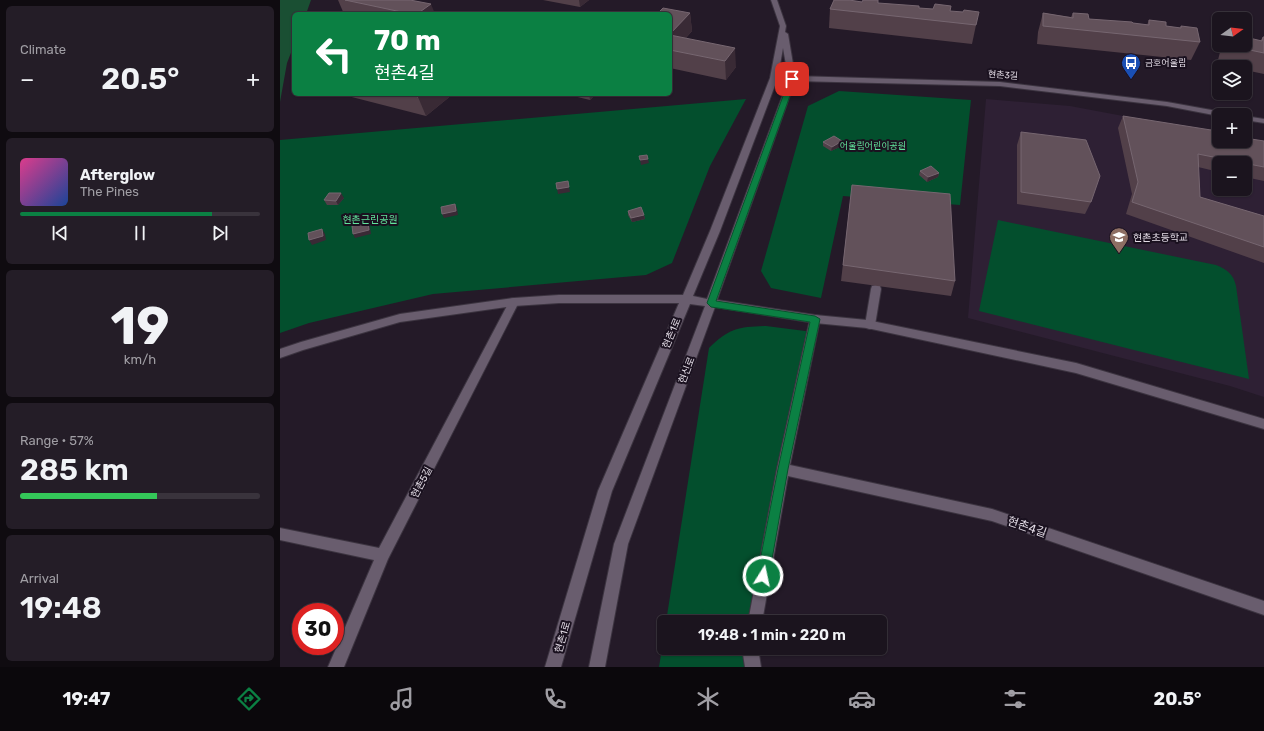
<!DOCTYPE html>
<meta charset="utf-8">
<style>
body{margin:0;font-family:Rubik,"Noto Sans KR",sans-serif;background:#241d27;color:#f1f3f6;height:100vh;display:flex;flex-direction:column;font-size:15px;white-space:nowrap}
*{box-sizing:border-box;margin:0}
p{font-size:13px;color:#a09ea4}
.icon{flex:none;width:22px;height:22px;fill:none;stroke:currentColor;stroke-width:2;stroke-linecap:round;stroke-linejoin:round}
.map{position:relative;flex:1;overflow:hidden}
.details{display:flex;flex-direction:column;gap:6px;padding:6px;background:#0f0b10;width:280px}
.details>*{flex:none}
.guide{position:absolute;left:12px;top:12px;width:380px;height:84px;border-radius:6px;box-shadow:0 1px 3px #0004,0 0 0 1px #39333c;background:#0b8043;color:#fff;overflow:hidden}
.needle{width:26px;rotate:76deg}
.tools{position:absolute;left:932px;top:12px;display:grid;gap:8px}
.tools a{display:grid;place-items:center;width:40px;height:40px;border-radius:6px;background:#1b141e;box-shadow:0 1px 3px #0004,0 0 0 1px #39333c;font-size:20px}
.speed{position:absolute;left:12px;top:603px;display:flex;gap:8px;font-size:20px;font-weight:700;text-align:center}
.speed>*{display:grid;place-content:center;width:52px;height:52px;border-radius:50%;background:#1b141e;box-shadow:0 1px 3px #0004,0 0 0 1px #39333c;line-height:1}
.speed .limit{border:6px solid #d22;background:#fff;color:#111}
.pin{position:absolute;display:grid;place-items:center;width:34px;height:34px;color:#fff;margin:-17px;border-radius:8px;box-shadow:0 2px 6px #0006}
.me{position:absolute;width:44px;margin:-22px;rotate:10deg;stroke-linejoin:round;filter:drop-shadow(0 0 3px #0008)}
.turn{display:flex;align-items:center;gap:14px;height:84px;padding:0 16px;font-size:18px}
.turn .icon{width:52px;height:52px;stroke-width:2.5}
.turn b{display:block;font-size:28px;line-height:34px}
.big{font-size:30px;font-weight:600;line-height:1.1}
.details .tile{flex:1;display:flex;flex-direction:column;justify-content:center;gap:6px;min-width:0;padding:0 14px;border-radius:6px;background:#241d27}
.details .dial{align-items:center;gap:0}
.dial b{font-size:52px;line-height:1}
.song{display:flex;align-items:center;gap:12px}
.cover{width:48px;height:48px;border-radius:6px;background:linear-gradient(135deg,hsl(330 70% 55%),hsl(220 70% 35%))}
.played{height:4px;border-radius:2px;background:linear-gradient(90deg,#0b8043 80%,#39333c 80%)}
.keys{display:flex;justify-content:space-around;direction:ltr}
.heat{display:flex;justify-content:space-between;align-items:center;font-size:22px;direction:ltr}
.charge{height:6px;border-radius:3px;background:linear-gradient(90deg,#34c759 57%,#39333c 0)}
.trip{position:absolute;left:377px;top:615px;width:230px;height:40px;border-radius:6px;background:#1b141e;box-shadow:0 1px 3px #0004,0 0 0 1px #39333c;font-weight:600;line-height:40px;text-align:center}
.tabs{display:flex;height:64px;justify-content:space-around;align-items:center;background:#0b080c;color:#a09ea4}
.tabs .icon{width:28px;height:28px}
.tabs .active{color:#0b8043}
.tabs b{font-size:18px;color:#f1f3f6}
main{display:flex;flex:1;min-height:0}
.map>svg:first-child{display:block}
.built{fill:#2e2034;fill-rule:evenodd}
.green{fill:#034f2d}
.forest{fill:#1a4f33}
.lines{fill:none;stroke-linecap:round;stroke-linejoin:round}
.minor-casing{stroke:#3c3440;stroke-width:2}
.tertiary-casing{stroke:#3c3440;stroke-width:2}
.minor{fill:#695d6e;fill-rule:evenodd}
.tertiary{fill:#695d6e;fill-rule:evenodd}
.wall{fill:#524049}
.shaded-wall{fill:#392a35}
.building{fill:#62515a;stroke:#766670}
.route{fill:#0b8043;stroke:#07532c}
.labels{text-anchor:middle;stroke-width:4;stroke-linejoin:round;paint-order:stroke}
.far-poi-label{font-size:9px;fill:#e3dce6;stroke:#1a111f;text-anchor:start}
.far-street-label{font-size:9px;fill:#e3dce6;stroke:#1a111f}
.far-park-label{font-size:9px;fill:#62e49c;stroke:#1a111f}
.park-label{font-size:10px;fill:#62e49c;stroke:#1a111f}
.poi-label{font-size:10px;fill:#e3dce6;stroke:#1a111f;text-anchor:start}
.street-label{font-size:10px;fill:#e3dce6;stroke:#1a111f}
.near-street-label{font-size:12px;fill:#e3dce6;stroke:#1a111f}
</style>
<main>
<section class="details">
<div class="tile"><p>Climate</p>
<div class="heat"><a>−</a><b class="big">20.5°</b><a>+</a></div>
</div>
<div class="tile">
<div class="song"><i class="cover"></i><div><b>Afterglow</b><p>The Pines</p></div></div>
<div class="played"></div>
<div class="keys"><svg class="icon" aria-label="previous" viewBox="0 0 24 24"><path d="M18 5L8 12l10 7zM5 5v14"/></svg><svg class="icon" aria-label="pause" viewBox="0 0 24 24"><path d="M8 5v14M16 5v14"/></svg><svg class="icon" aria-label="next" viewBox="0 0 24 24"><path d="M6 5l10 7-10 7zM19 5v14"/></svg></div>
</div>
<div class="tile dial"><b>19</b><p>km/h</p></div>
<div class="tile"><p>Range · 57%</p><b class="big">285 km</b><div class="charge"></div></div>
<div class="tile"><p>Arrival</p><b class="big">19:48</b></div>
</section>
<div class="map">
<svg width="984" height="667" viewBox="0 0 984 667">
<rect width="100%" height="100%" fill="#241a28"/>
<path class="built" d="M 706,99 L 790,106 L 939,134 L 939,141 L 984,142 L 984,397 L 950,386 L 688,318 ZM 939,163 L 965,163 L 965,189 L 939,189 Z"/>
<g class="green">
<path d="M 559,91 L 691,100 L 680,205 L 563,196 L 541,298 L 491,288 L 481,271 L 528,106 Z"/>
<path d="M 466,99 L 430,166 L 392,263 L 366,275 L 153,294 L 29,323 L 0,333 L 0,140 Z"/>
<path d="M 718,220 L 936,265 C 948,270 953,274 956,286 L 969,379 L 699,311 Z"/>
<path d="M 486,326 L 533,332 L 475,622 L 386,622 L 429,348 C 449,328 459,327 486,326 Z"/>
<path d="M 384,636 L 384,648 L 470,648 L 473,667 L 379,667 Z"/>
</g>
<path class="forest" d="M 0,0 L 31,0 L 26,14 L 14,14 L 14,45 L 7,63 L 0,102 Z"/>
<g class="lines">
<defs>
<g id="minor">
<path d="M 596,285 L 600,286 L 601,289 L 595,325 L 594,328 L 590,329 L 586,328 L 585,325 L 591,289 L 592,286 Z"/>
<path d="M 234,298 L 238,299 L 239,302 L 108,559 L 64,667 L 48,667 L 94,560 L 0,540 L 0,528 L 99,548 L 229,302 L 230,299 Z"/>
<path d="M 535,315 L 539,316 L 540,319 L 510,465 L 712,509 L 984,601 L 984,615 L 712,521 L 508,476 L 482,622 L 468,622 L 497,469 L 530,319 L 531,316 Z"/>
<path d="M 462,648 L 478,648 L 481,667 L 465,667 Z"/>
</g>
<g id="tertiary">
<path d="M 491,0 L 497,0 L 506,26 L 505,32 L 508,34 L 515,76 L 720,82 L 887,102 L 948,113 L 952,115 L 939,116 L 887,106 L 720,86 L 515,81 L 437,300 L 535,315 L 587,320 L 796,363 L 984,419 L 984,429 L 796,373 L 587,328 L 535,323 L 435,307 L 348,544 L 325,667 L 309,667 L 334,544 L 425,306 L 410,304 L 332,491 L 281,667 L 265,667 L 318,491 L 399,303 L 279,303 L 234,306 L 120,322 L 23,350 L 0,358 L 0,349 L 21,342 L 120,314 L 234,298 L 279,295 L 403,295 L 430,231 L 490,78 L 500,26 ZM 503,48 L 508,76 L 498,76 ZM 497,80 L 508,81 L 427,299 L 413,296 L 440,231 Z"/>
<path d="M 965,116 L 984,119 L 984,123 L 965,120 Z"/>
</g>
</defs>
<use href="#minor" class="minor-casing"/>
<use href="#tertiary" class="tertiary-casing"/>
<use href="#minor" class="minor"/>
<use href="#tertiary" class="tertiary"/>
</g>
<g class="wall">
<path d="M 58,0 L 65,0 L 155,14 L 64,14 Z"/>
<path d="M 263,0 L 309,0 L 300,7 Z"/>
<path d="M 582,2 L 670,11 L 696,25 L 692,44 L 549,28 L 550,9 Z"/>
<path d="M 410,13 L 412,31 L 406,38 L 456,67 L 446,80 L 390,68 L 390,14 Z"/>
<path d="M 763,13 L 791,17 L 793,13 L 809,19 L 867,25 L 869,20 L 886,26 L 900,28 L 901,26 L 920,42 L 911,60 L 757,44 L 758,32 Z"/>
<path d="M 983,37 L 984,37 L 984,74 L 965,70 L 965,67 L 950,67 L 937,64 L 940,52 L 943,45 L 965,45 L 980,41 Z"/>
<path d="M 60,94 L 173,94 L 146,116 Z"/>
<path d="M 285,94 L 316,94 L 310,100 Z"/>
<path d="M 843,116 L 939,141 L 984,141 L 984,181 L 965,177 L 965,163 L 939,163 L 939,172 L 918,167 L 920,197 L 984,216 L 984,263 L 846,214 L 852,194 L 838,128 Z"/>
<path d="M 741,132 L 811,202 L 805,214 L 737,204 L 737,145 Z"/>
<path d="M 562,141 L 562,146 L 551,151 L 543,146 L 543,142 Z"/>
<path d="M 640,171 L 659,173 L 658,177 L 647,182 L 639,175 Z"/>
<path d="M 572,185 L 675,281 L 671,296 L 561,281 Z"/>
<path d="M 64,198 L 58,205 L 47,205 L 44,200 Z"/>
<path d="M 348,211 L 364,215 L 365,219 L 352,222 L 348,215 Z"/>
</g>
<g class="shaded-wall">
<path d="M 299,0 L 309,0 L 300,7 Z"/>
<path d="M 151,4 L 155,14 L 137,14 Z"/>
<path d="M 410,13 L 412,31 L 394,51 L 390,42 L 390,34 Z"/>
<path d="M 455,48 L 456,67 L 446,80 L 445,61 Z"/>
<path d="M 141,94 L 173,94 L 146,116 L 138,97 Z"/>
<path d="M 309,94 L 316,94 L 310,100 Z"/>
<path d="M 562,141 L 562,146 L 551,151 L 552,147 Z"/>
<path d="M 368,159 L 369,163 L 361,165 L 360,160 Z"/>
<path d="M 659,173 L 658,177 L 647,182 L 648,177 Z"/>
<path d="M 288,181 L 290,192 L 278,194 L 277,189 Z"/>
<path d="M 61,193 L 64,198 L 58,205 L 56,201 Z"/>
<path d="M 175,204 L 177,208 L 178,215 L 164,218 L 162,214 Z"/>
<path d="M 364,215 L 365,219 L 352,222 L 351,218 Z"/>
<path d="M 88,223 L 90,227 L 91,234 L 75,238 L 73,234 Z"/>
<path d="M 42,229 L 45,234 L 46,240 L 32,245 L 29,240 Z"/>
</g>
<g class="building">
<path d="M 65,0 L 130,0 L 151,4 L 137,14 L 131,14 Z"/>
<path d="M 554,0 L 569,0 L 582,2 L 583,0 L 598,0 L 598,3 L 639,6 L 639,8 L 653,9 L 655,4 L 671,6 L 670,11 L 683,12 L 684,10 L 699,12 L 696,25 L 550,9 Z"/>
<path d="M 383,8 L 410,13 L 390,34 L 390,14 L 377,14 Z"/>
<path d="M 763,13 L 793,18 L 793,13 L 808,14 L 809,19 L 852,22 L 853,23 L 869,25 L 869,20 L 886,22 L 886,26 L 901,28 L 901,26 L 917,28 L 920,42 L 763,26 Z"/>
<path d="M 390,35 L 455,48 L 445,61 L 390,50 Z"/>
<path d="M 965,37 L 982,41 L 983,37 L 984,37 L 984,53 L 946,45 L 965,45 Z"/>
<path d="M 128,94 L 141,94 L 138,97 Z"/>
<path d="M 843,116 L 931,130 L 933,127 L 939,128 L 939,141 L 965,141 L 965,138 L 984,141 L 984,167 L 918,154 L 920,197 L 984,216 L 984,247 L 852,202 L 858,182 Z"/>
<path d="M 741,132 L 806,140 L 820,176 L 811,202 L 741,192 Z"/>
<path d="M 554,136 L 562,141 L 552,147 L 543,142 Z"/>
<path d="M 367,155 L 368,159 L 360,160 L 359,156 Z"/>
<path d="M 651,166 L 659,173 L 648,177 L 640,171 Z"/>
<path d="M 288,181 L 289,187 L 277,189 L 276,183 Z"/>
<path d="M 572,185 L 670,194 L 675,281 L 563,265 Z"/>
<path d="M 49,193 L 61,193 L 56,201 L 44,200 Z"/>
<path d="M 175,204 L 176,211 L 162,214 L 161,207 Z"/>
<path d="M 361,207 L 364,215 L 351,218 L 348,211 Z"/>
<path d="M 88,223 L 89,230 L 73,234 L 72,226 Z"/>
<path d="M 42,229 L 43,236 L 29,240 L 28,233 Z"/>
</g>
<path class="route" d="M 510,77 L 516,79 L 436,301 L 535,316 L 540,319 L 508,469 L 489,576 L 487,580 L 483,582 L 479,580 L 477,576 L 498,469 L 530,322 L 431,307 L 427,303 Z"/>
<defs>
<symbol id="bus-pin" viewBox="-11 -11 22 30"><path d="M0 17L-7.5 6A9.5 9.5 0 1 1 7.5 6Z" fill="#1a4fb4" stroke="#1a111f"/><path d="M-5-6H5V4H4V6H2V4H-2V6H-4V4H-5ZM-3.5-4V0h7V-4ZM-3.5 1.2v1.5H-2V1.2ZM2 1.2v1.5H3.5V1.2Z" fill="#fff"/></symbol>
<symbol id="school-pin" viewBox="-11 -11 22 30"><path d="M0 17L-7.5 6A9.5 9.5 0 1 1 7.5 6Z" fill="#8d6e63" stroke="#1a111f"/><path d="M0-5L7-2L0 1L-7-2ZM-4 1L0 2.5L4 1V4Q0 6-4 4Z" fill="#fff"/></symbol>
</defs>
<g fill-rule="evenodd">
<use href="#bus-pin" x="840" y="52" width="22" height="30"/>
<use href="#school-pin" x="828" y="226" width="22" height="30"/>
</g>
<g class="labels">
<g class="far-poi-label">
<text x="865" y="66">금호어울림</text>
</g>
<g class="far-street-label">
<text transform="translate(723 75) rotate(4)" y="3">현촌3길</text>
</g>
<g class="far-park-label">
<text x="593" y="149">어울림어린이공원</text>
</g>
<g class="park-label">
<text x="90" y="223">현촌근린공원</text>
</g>
<g class="poi-label">
<text x="853" y="241">현촌초등학교</text>
</g>
<g class="street-label">
<text transform="translate(391 333) rotate(-67)" y="4">현촌1로</text>
<text transform="translate(406 370) rotate(-69)" y="4">현신로</text>
<text transform="translate(141 482) rotate(-62)" y="4">현촌5길</text>
<text transform="translate(282 637) rotate(-74)" y="4">현촌1로</text>
</g>
<g class="near-street-label">
<text transform="translate(747 527) rotate(19)" y="4">현촌4길</text>
</g>
</g>
</svg>
<div class="tools">
<a><svg class="needle" viewBox="-14 -14 28 28"><path d="M0-13l5 13h-10z" fill="#e53935"/><path d="M0 13l5-13h-10z" fill="#a09ea4"/></svg></a>
<a><svg class="icon" aria-label="layers" viewBox="0 0 24 24"><path d="M12 4l9 5-9 5-9-5zM3 14l9 5 9-5"/></svg></a>
<a>+</a>
<a>−</a>
</div>
<div class="speed"><div class="limit">30</div></div>
<div class="pin" style="left:512px;top:79px;background:#d93025"><svg class="icon" aria-label="arrive" viewBox="0 0 24 24"><path d="M6 21V4h12l-3 4 3 4H6"/></svg></div>
<svg class="me" style="left:483px;top:576px" viewBox="-20 -20 40 40"><circle r="17" fill="#0b8043" stroke="#fff" stroke-width="3"/><path d="M0-11L8 9 0 5-8 9z" fill="#fff"/></svg>
<div class="trip">19:48 · 1 min · 220 m</div>
<div class="guide">
<div class="turn"><svg class="icon" aria-label="left" viewBox="0 0 24 24"><path d="M17 20v-9H6M10 6l-5 5 5 5"/></svg><div><b>70 m</b>현촌4길</div></div>
</div>
</div>
</main>
<nav class="tabs">
<b>19:47</b>
<svg class="icon active" aria-label="directions" viewBox="0 0 24 24"><path d="M12 3l9 9-9 9-9-9zM9 14v-3h6M13 9l2 2-2 2"/></svg>
<svg class="icon" aria-label="music" viewBox="0 0 24 24"><path d="M9 18V5l10-2v13"/><circle cx="6" cy="18" r="3"/><circle cx="16" cy="16" r="3"/></svg>
<svg class="icon" aria-label="phone" viewBox="0 0 24 24"><path d="M5 4h4l2 5-3 2q2 4 5 5l2-3 5 2v4C11 20 4 13 5 4z"/></svg>
<svg class="icon" aria-label="climate" viewBox="0 0 24 24"><path d="M12 3v18M4 7l16 10M4 17L20 7"/></svg>
<svg class="icon" aria-label="car" viewBox="0 0 24 24"><path d="M5 17H2v-5l4-1 3-4h7l3 4 3 1v5h-3M9 17h6M6 11h13"/><circle cx="7" cy="17" r="2"/><circle cx="17" cy="17" r="2"/></svg>
<svg class="icon" aria-label="filters" viewBox="0 0 24 24"><path d="M4 7h16M4 17h16"/><circle cx="9" cy="7" r="2"/><circle cx="15" cy="17" r="2"/></svg>
<b>20.5°</b>
</nav>
